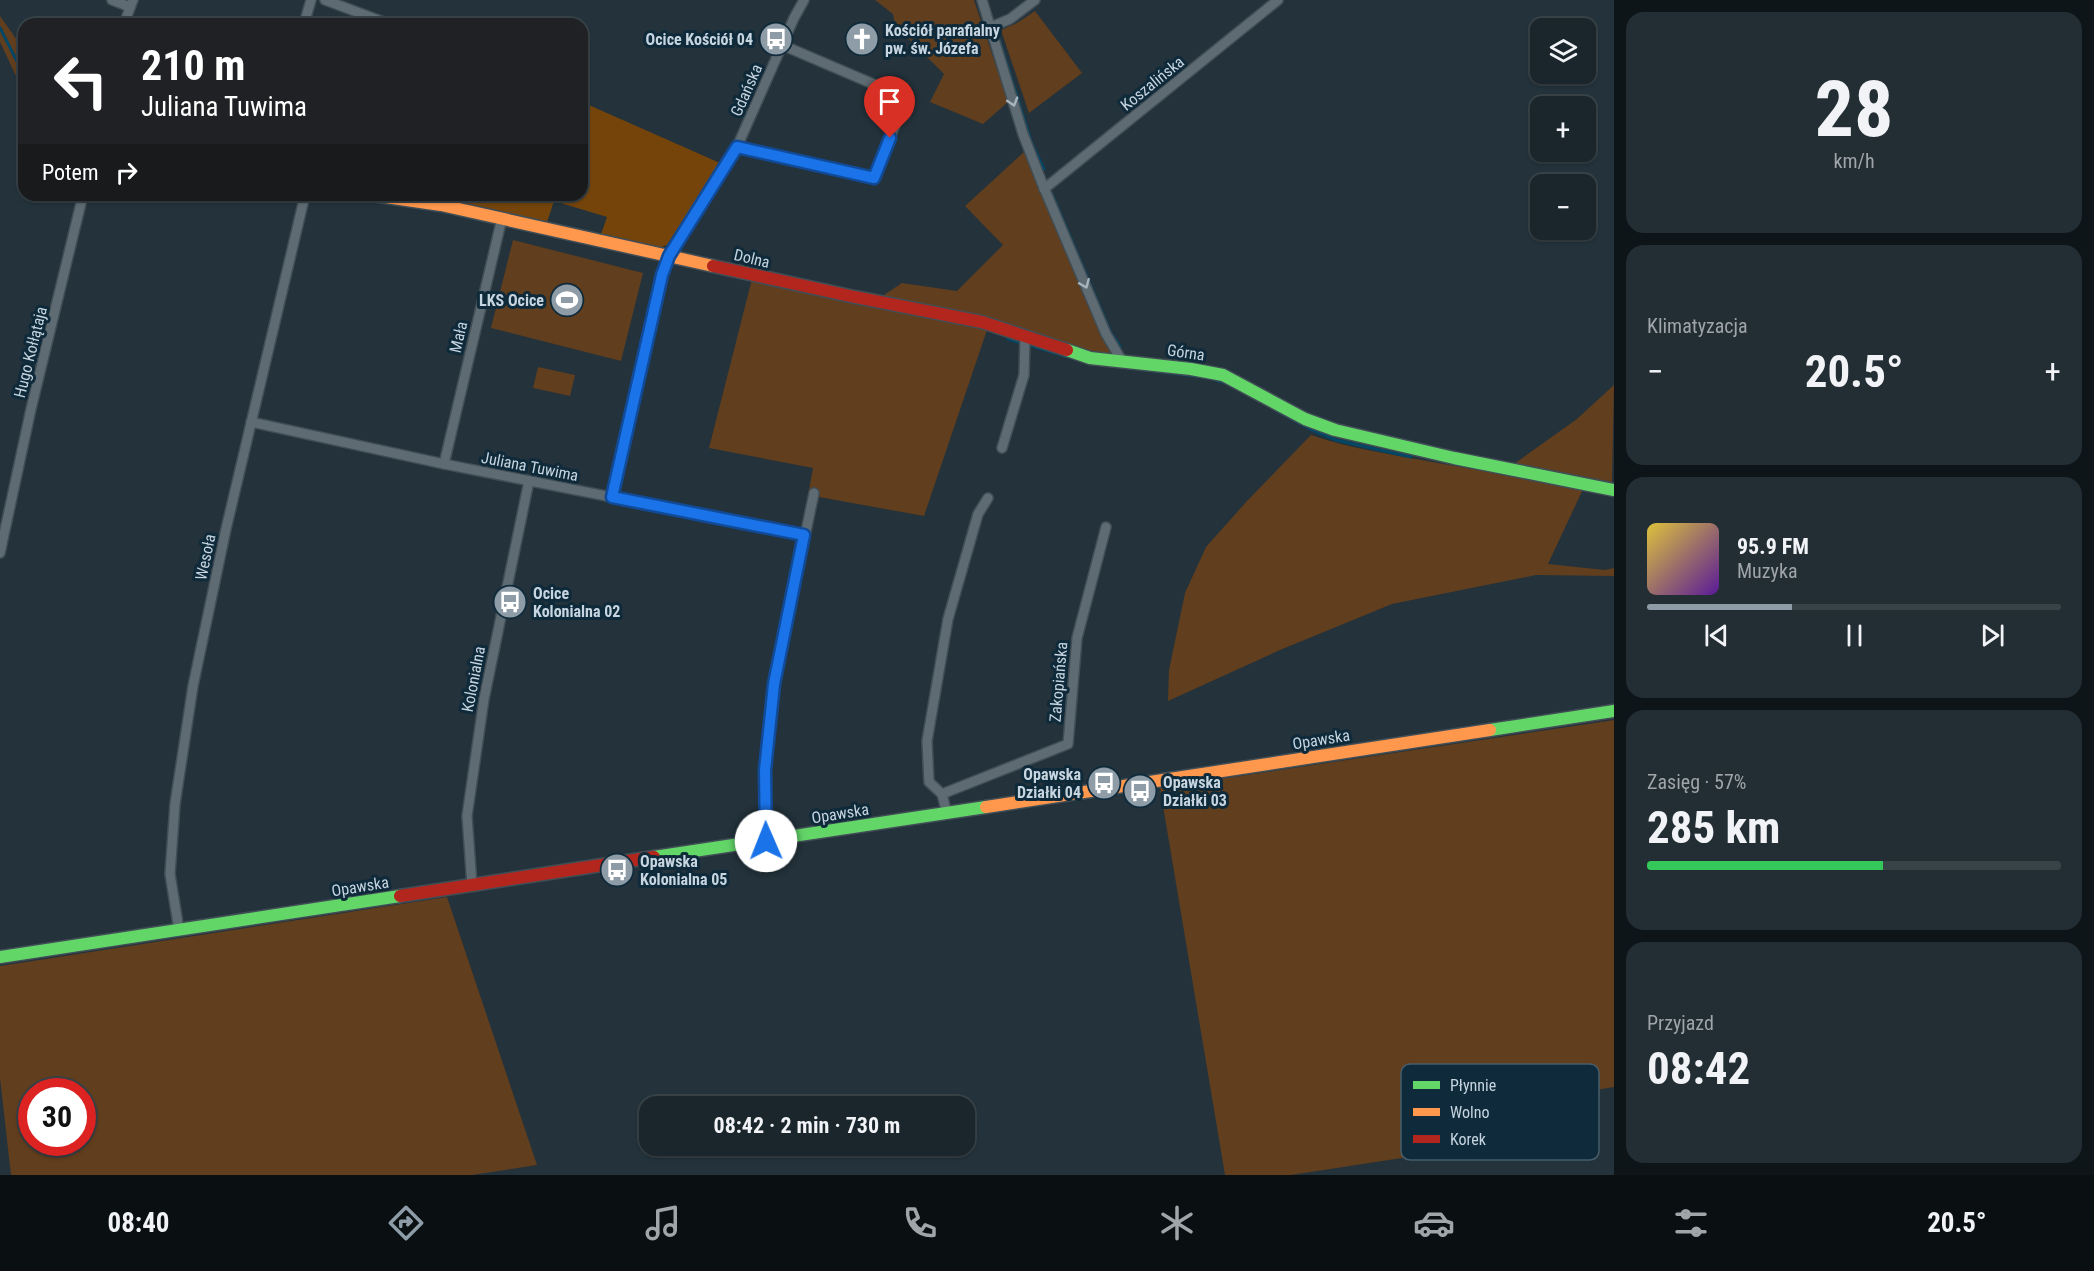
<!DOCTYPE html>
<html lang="pl">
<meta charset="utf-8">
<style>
body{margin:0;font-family:"Roboto Condensed",sans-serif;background:#232e34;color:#f1f3f6;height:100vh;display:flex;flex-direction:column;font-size:22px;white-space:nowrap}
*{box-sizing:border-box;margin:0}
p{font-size:20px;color:#9fa5a9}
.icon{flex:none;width:33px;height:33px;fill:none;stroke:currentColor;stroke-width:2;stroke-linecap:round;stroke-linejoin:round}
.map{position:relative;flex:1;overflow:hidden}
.drawer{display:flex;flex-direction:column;gap:12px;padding:12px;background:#0e1518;width:480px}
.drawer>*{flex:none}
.hud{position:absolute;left:18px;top:18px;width:570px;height:183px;border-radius:18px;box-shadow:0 2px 4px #0004,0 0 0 2px #384348;background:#202124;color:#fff;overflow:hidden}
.buttons{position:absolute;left:1530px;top:18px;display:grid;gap:12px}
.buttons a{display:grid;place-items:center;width:66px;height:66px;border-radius:12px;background:#1a262c;box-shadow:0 2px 4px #0004,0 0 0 2px #384348;font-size:30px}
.speed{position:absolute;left:18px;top:1078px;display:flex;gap:12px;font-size:30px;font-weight:700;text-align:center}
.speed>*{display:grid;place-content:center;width:78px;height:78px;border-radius:50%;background:#1a262c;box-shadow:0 2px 4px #0004,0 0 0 2px #384348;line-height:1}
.speed .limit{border:9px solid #d22;background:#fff;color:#111}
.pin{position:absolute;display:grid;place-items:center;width:51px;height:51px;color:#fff;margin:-62px -26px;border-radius:50% 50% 50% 0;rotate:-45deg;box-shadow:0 0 6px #0007}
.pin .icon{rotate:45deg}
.me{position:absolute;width:66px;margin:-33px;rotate:359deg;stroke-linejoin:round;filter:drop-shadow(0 0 4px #0008)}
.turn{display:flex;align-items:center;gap:21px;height:126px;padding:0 24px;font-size:27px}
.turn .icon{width:78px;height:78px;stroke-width:2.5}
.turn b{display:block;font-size:42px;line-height:51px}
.then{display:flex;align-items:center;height:57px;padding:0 24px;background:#0003;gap:12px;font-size:22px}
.big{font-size:45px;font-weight:700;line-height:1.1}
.drawer .card{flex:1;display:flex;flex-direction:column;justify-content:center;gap:9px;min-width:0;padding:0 21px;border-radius:18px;background:#232e34}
.drawer .dial{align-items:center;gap:0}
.dial b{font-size:78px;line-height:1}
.song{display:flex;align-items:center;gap:18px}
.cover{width:72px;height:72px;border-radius:9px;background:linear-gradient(135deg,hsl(50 70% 55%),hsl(270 70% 35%))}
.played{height:6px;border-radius:3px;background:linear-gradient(90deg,#8d9ca6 35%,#384348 35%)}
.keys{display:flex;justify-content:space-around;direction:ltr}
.heat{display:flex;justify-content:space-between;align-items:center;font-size:33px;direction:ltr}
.charge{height:9px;border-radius:4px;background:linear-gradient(90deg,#34c759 57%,#384348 0)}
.trip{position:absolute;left:639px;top:1096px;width:336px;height:60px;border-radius:18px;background:#1a262c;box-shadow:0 2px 4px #0004,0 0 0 2px #384348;font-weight:700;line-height:60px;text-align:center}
.tabs{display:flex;height:96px;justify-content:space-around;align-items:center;background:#0a0f12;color:#9fa5a9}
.tabs .icon{width:42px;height:42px}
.tabs .selected{color:#8d9ca6}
.tabs b{font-size:27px;color:#f1f3f6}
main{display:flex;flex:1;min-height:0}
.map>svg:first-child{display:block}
.green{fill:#613e1d;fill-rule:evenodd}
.forest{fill:#74440b}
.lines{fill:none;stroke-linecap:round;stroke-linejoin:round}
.stream{stroke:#034766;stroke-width:3}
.street-casing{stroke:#414e56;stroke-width:12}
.fast-casing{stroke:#414e56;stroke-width:15}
.slow-casing{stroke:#414e56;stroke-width:15}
.jam-casing{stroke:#414e56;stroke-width:15}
.street{stroke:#5f6b72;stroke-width:9}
.fast{stroke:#63d668;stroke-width:12}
.slow{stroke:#ff974d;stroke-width:12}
.jam{stroke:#b3261e;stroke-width:12}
.oneway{stroke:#a7b5bf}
.route-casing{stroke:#114b97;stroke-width:15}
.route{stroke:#1a73e8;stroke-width:10}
.labels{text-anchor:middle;stroke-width:6;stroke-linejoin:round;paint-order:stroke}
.poi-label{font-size:16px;font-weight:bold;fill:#c6d5e0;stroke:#0f2a3a;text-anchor:start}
.street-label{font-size:16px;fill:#c6d5e0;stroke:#0f2a3a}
.key{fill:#0f2a3a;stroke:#465d6c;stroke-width:1.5}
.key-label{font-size:16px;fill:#c6d5e0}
</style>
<main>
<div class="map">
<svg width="1614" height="1175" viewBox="0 0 1614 1175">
<rect width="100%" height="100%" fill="#23323b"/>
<g class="green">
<path d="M 875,0 L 974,0 L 1008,102 L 983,124 L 930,102 L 944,74 L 895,25 L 893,14 Z"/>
<path d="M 1035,11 L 1082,73 L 1029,113 L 1001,30 L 1017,23 Z"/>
<path d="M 0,16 L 24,50 L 24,93 L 0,42 Z"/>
<path d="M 1024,152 L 1094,317 L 1119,359 L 1091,355 L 878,299 L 902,283 L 957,291 L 1003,245 L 965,206 Z"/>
<path d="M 513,240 L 643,273 L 621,361 L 491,328 Z"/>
<path d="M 752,279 L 987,330 L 924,516 L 808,495 L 813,468 L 709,448 Z"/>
<path d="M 538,367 L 575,375 L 570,396 L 533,388 Z"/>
<path d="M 1614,385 L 1612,482 L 1514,464 L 1577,419 Z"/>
<path d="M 1311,435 C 1352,449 1395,455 1438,463 C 1486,471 1535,480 1584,487 L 1548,564 L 1605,570 L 1614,568 L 1614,576 L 1536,575 L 1392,604 L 1280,650 L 1168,701 L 1169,670 L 1185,593 L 1206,547 L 1247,501 Z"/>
<path d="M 1614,720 L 1614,1087 L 1436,1116 L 1441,1152 L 1291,1175 L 1225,1175 L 1160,788 Z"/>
<path d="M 447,897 L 537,1165 L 472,1175 L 11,1175 L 0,1078 L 0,966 ZM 32,1092 L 82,1092 L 82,1143 L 32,1143 Z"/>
</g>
<path class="forest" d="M 582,102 L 720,163 L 667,245 L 656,249 L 601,234 L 607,217 L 554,201 L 547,222 L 483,207 L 430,198 L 431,195 L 582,195 Z"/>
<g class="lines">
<g class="stream">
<path d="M 0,28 L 24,75"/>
<path d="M 999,39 L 1032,144 L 1044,169"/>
<path d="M 1052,194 L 1111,333 L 1120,346"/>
<path d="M 1008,339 L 1075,359"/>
<path d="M 1088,363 L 1203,377"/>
<path d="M 1212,379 L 1226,383"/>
<path d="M 1277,411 L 1310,429 L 1336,440 L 1411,457"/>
</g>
<defs>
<g id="street">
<path d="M 112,0 L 130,7"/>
<path d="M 325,0 L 389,24"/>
<path d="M 982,0 L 1023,134 L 1042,183 L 1106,334 L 1122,361"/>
<path d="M 124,24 L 133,0"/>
<path d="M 304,24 L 311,0"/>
<path d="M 991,27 L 1010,19 L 1035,0"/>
<path d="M 737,147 L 874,178 L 906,98 L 782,45"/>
<path d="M 1044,189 L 1278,0"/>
<path d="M 251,422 L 444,464 L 804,535"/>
<path d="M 1002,448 L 1024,375 L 1025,338"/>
<path d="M 444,464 L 502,218"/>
<path d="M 612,497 L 659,286 L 669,256 L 737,147 L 794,18 L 804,0"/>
<path d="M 0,553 L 31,409 L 83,195"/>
<path d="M 942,794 L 1068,744 L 1077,638 L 1106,527"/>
<path d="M 947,814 L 942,794 L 929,782 L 927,741 L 948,619 L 978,514 L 988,498"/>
<path d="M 766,841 L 765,770 L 774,684 L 814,493"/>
<path d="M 472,885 L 467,816 L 484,699 L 529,481"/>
<path d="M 179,930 L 170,874 L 175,804 L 193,686 L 226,529 L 305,195"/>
</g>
<g id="fast">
<path d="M 1067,350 L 1090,358 L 1191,369 L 1223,375 L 1305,419 L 1335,430 L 1454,458 L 1614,490"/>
<path d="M 1490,730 L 1614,711"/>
<path d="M 654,857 L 986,807"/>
<path d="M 0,957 L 400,896"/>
</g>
<g id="slow">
<path d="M 372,195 L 441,205 L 713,266"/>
<path d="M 986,807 L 1490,730"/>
</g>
<g id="jam">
<path d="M 713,266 L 850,296 L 982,322 L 1067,350"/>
<path d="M 400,896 L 654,857"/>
</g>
</defs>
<use href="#street" class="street-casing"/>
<use href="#fast" class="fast-casing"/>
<use href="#slow" class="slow-casing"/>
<use href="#jam" class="jam-casing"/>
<use href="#street" class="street"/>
<use href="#fast" class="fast"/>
<use href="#slow" class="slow"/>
<use href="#jam" class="jam"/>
</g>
<defs><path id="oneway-chevron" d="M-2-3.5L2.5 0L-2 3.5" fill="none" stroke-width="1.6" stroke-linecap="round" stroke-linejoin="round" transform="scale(1.5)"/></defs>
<g class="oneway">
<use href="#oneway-chevron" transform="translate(1013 102) rotate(73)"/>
<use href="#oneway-chevron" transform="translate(1085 284) rotate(67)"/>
</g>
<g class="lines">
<defs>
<path id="route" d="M 766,841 L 765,770 L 774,684 L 804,535 L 612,497 L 662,275 L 669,256 L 737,147 L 874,178 L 890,138"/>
</defs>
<use href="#route" class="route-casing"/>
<use href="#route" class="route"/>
</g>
<defs>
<symbol id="bus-disc" viewBox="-11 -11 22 22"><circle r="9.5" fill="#8d9ca6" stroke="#0f2a3a"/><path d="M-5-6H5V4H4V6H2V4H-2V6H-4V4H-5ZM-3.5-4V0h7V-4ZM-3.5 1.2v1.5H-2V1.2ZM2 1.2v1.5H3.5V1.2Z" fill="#fff"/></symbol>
<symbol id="church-disc" viewBox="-11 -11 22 22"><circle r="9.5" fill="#8d9ca6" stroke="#0f2a3a"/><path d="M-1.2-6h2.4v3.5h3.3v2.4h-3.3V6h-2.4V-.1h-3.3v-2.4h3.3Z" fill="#fff"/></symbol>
<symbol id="stadium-disc" viewBox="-11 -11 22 22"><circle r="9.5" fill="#8d9ca6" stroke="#0f2a3a"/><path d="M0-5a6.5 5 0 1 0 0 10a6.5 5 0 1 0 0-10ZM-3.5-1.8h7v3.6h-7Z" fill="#fff"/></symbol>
</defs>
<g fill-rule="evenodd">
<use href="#bus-disc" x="757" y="20" width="38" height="38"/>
<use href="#church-disc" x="843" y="20" width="38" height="38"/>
<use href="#stadium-disc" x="548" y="281" width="38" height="38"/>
<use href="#bus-disc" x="491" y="583" width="38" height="38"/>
<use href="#bus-disc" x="1085" y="764" width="38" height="38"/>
<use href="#bus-disc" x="1121" y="772" width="38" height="38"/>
<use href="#bus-disc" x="598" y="851" width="38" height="38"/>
</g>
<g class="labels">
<g class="poi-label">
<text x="885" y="36">Kościół parafialny<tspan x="885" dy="18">pw. św. Józefa</tspan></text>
<text x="753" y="45" text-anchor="end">Ocice Kościół 04</text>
<text x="544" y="306" text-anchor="end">LKS Ocice</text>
<text x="533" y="599">Ocice<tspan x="533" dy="18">Kolonialna 02</tspan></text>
<text x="1081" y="780" text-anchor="end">Opawska<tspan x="1081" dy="18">Działki 04</tspan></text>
<text x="1163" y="788">Opawska<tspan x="1163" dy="18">Działki 03</tspan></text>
<text x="640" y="867">Opawska<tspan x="640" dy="18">Kolonialna 05</tspan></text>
</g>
<g class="street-label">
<text transform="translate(1152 83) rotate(-39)" y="6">Koszalińska</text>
<text transform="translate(746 90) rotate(-66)" y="6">Gdańska</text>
<text transform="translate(752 258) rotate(13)" y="6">Dolna</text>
<text transform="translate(458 337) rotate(-77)" y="6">Mała</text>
<text transform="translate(30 352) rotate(-76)" y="6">Hugo Kołłątaja</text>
<text transform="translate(1186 352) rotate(8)" y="6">Górna</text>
<text transform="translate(530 466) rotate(11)" y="6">Juliana Tuwima</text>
<text transform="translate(205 557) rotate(-78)" y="6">Wesoła</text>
<text transform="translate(473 679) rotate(-79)" y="6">Kolonialna</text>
<text transform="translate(1058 682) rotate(-85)" y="6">Zakopiańska</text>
<text transform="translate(1321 739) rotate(-9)" y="6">Opawska</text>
<text transform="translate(840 813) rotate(-9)" y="6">Opawska</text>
<text transform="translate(360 886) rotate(-9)" y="6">Opawska</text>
</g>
</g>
<rect x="1401" y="1064" width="198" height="96" rx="9" class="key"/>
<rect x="1413" y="1081" width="27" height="8" fill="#63d668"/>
<rect x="1413" y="1108" width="27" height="8" fill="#ff974d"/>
<rect x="1413" y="1135" width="27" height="8" fill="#b3261e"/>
<g class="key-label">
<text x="1450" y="1091">Płynnie</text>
<text x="1450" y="1118">Wolno</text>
<text x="1450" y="1145">Korek</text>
</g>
</svg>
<div class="buttons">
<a><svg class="icon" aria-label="layers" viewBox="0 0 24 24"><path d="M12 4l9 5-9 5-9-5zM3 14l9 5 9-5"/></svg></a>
<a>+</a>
<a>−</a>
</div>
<div class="speed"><div class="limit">30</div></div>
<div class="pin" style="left:890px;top:138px;background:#d93025"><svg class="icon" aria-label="arrive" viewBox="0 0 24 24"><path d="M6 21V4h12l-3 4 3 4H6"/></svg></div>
<svg class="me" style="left:766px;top:841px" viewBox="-20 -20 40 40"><circle r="19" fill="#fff"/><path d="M0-13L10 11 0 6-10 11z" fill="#1a73e8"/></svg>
<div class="trip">08:42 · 2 min · 730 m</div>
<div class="hud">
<div class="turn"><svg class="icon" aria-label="left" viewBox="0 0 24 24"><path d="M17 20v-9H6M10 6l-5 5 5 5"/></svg><div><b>210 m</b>Juliana Tuwima</div></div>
<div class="then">Potem<svg class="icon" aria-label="right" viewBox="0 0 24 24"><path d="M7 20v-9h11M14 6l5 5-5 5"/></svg></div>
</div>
</div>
<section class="drawer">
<div class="card dial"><b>28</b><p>km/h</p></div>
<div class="card"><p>Klimatyzacja</p>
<div class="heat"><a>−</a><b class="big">20.5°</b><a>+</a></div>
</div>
<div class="card">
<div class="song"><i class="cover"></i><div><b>95.9 FM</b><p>Muzyka</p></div></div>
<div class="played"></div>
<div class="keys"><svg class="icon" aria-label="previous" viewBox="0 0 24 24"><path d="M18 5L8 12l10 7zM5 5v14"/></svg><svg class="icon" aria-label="pause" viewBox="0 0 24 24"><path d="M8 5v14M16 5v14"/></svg><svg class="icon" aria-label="next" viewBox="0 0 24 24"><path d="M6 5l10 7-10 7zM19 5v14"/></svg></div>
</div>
<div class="card"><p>Zasięg · 57%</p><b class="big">285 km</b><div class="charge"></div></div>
<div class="card"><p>Przyjazd</p><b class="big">08:42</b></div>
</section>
</main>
<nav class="tabs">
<b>08:40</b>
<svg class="icon selected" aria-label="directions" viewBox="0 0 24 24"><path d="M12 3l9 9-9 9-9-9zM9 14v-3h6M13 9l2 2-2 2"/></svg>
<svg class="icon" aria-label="music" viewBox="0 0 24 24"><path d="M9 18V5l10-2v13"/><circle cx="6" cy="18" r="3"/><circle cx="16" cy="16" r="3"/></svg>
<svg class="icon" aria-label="phone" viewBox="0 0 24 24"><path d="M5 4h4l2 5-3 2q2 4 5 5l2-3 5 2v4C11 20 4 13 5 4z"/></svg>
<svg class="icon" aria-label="climate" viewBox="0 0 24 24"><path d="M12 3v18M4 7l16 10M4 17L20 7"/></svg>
<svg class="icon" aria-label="car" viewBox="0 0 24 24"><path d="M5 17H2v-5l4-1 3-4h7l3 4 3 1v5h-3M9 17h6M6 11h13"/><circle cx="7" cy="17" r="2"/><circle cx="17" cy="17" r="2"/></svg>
<svg class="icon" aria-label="filters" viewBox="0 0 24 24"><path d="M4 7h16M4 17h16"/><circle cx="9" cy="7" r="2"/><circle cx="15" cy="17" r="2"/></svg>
<b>20.5°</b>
</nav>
